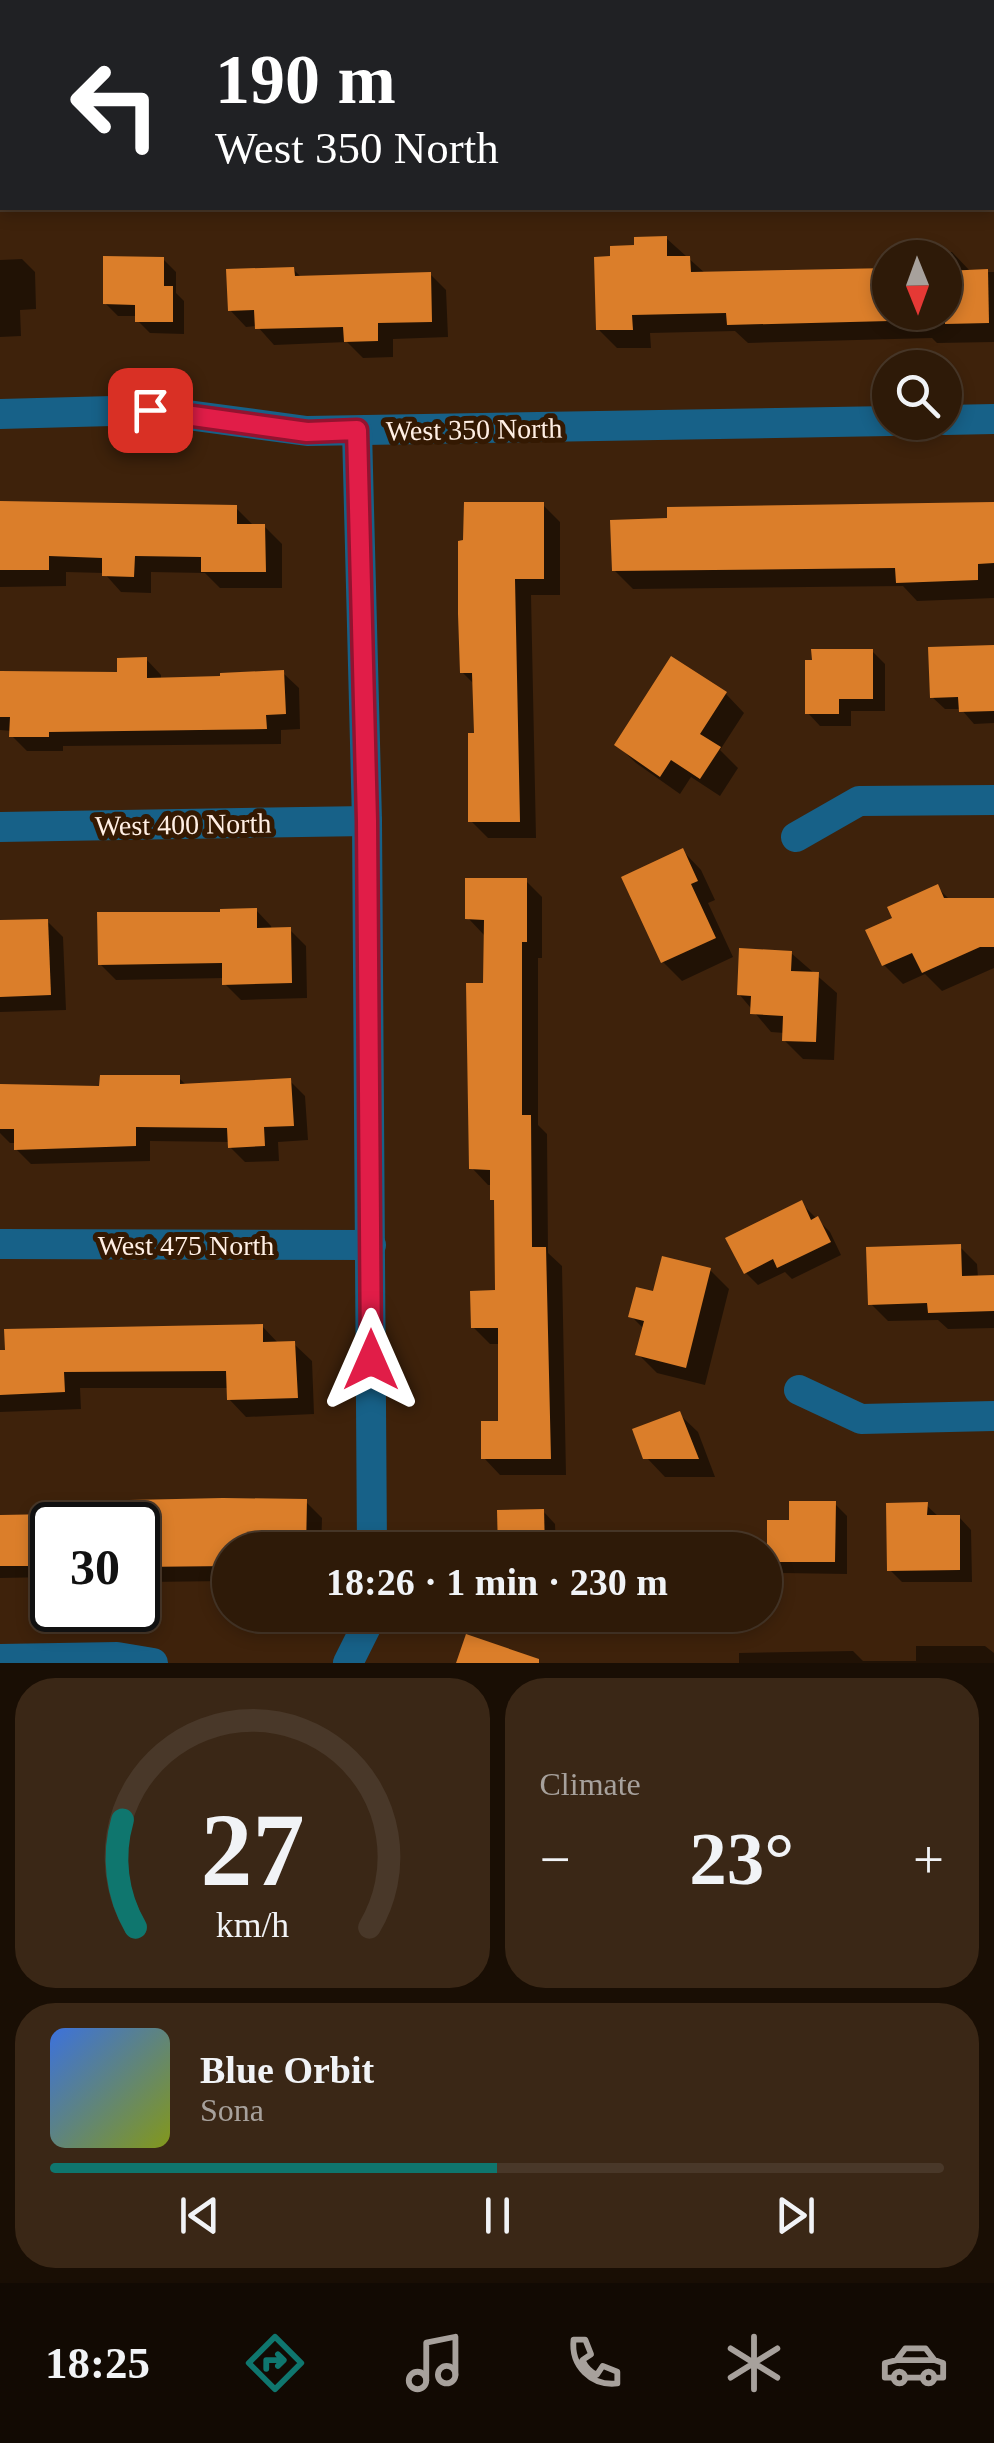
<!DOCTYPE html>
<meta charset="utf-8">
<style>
body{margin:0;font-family:Georgia,serif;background:#3a2716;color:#f1f3f6;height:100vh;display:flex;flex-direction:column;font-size:38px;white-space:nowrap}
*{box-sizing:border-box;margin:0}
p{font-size:32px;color:#a7a19c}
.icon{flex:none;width:55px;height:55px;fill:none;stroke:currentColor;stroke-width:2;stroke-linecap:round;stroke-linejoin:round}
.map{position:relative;height:1663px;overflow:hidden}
.drawer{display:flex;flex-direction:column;gap:15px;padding:15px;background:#190e04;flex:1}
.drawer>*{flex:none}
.top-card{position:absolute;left:0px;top:0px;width:995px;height:210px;box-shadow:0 5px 15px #0003,0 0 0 2px #493829;background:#202124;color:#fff;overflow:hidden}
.needle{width:65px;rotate:179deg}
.buttons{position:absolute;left:872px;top:240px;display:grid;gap:20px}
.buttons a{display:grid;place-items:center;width:90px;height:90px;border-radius:50%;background:#2e1a08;box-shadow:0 5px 15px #0003,0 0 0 2px #493829;font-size:50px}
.speed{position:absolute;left:30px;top:1502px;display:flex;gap:20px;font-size:50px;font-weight:700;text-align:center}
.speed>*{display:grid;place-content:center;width:130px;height:130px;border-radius:50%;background:#2e1a08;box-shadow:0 5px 15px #0003,0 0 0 2px #493829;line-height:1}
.speed .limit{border:5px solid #111;border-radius:15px;background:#fff;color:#111}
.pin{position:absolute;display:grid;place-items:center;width:85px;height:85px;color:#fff;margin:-42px;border-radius:20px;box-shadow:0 5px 15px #0006}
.me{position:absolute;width:110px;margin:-55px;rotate:0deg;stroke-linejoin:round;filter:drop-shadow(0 0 8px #0008)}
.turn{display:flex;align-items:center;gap:35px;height:210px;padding:0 50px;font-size:45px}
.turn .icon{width:130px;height:130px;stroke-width:2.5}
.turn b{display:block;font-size:70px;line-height:85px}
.big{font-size:75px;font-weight:600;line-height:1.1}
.drawer .tile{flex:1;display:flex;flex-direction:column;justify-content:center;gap:15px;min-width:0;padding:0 35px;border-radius:40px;background:#3a2716}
.drawer .dial{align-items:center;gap:0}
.dial svg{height:260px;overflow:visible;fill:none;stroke:#493829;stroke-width:7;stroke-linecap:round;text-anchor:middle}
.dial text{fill:#f1f3f6;stroke:none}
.song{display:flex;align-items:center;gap:30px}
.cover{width:120px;height:120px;border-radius:15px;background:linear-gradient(135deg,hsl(220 70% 55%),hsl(70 70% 35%))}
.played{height:10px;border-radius:5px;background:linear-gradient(90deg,#0f766e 50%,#493829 50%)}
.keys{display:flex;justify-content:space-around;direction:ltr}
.heat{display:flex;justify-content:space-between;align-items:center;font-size:55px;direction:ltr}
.drawer .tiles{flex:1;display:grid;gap:15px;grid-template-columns:1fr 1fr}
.tile:last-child{grid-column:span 2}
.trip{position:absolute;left:212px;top:1532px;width:570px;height:100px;border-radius:50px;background:#2e1a08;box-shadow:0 5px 15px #0003,0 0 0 2px #493829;font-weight:600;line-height:100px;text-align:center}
.tabs{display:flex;height:160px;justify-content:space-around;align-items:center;background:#120a03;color:#a7a19c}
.tabs .icon{width:70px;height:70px}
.tabs .on{color:#0f766e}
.tabs b{font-size:45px;color:#f1f3f6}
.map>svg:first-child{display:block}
.shadow{fill:#0007;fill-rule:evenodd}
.building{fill:#db7e2a}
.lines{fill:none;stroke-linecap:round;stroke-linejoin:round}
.minor{stroke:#176188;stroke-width:30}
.route-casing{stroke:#92132f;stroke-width:25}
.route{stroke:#e11d48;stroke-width:18}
.labels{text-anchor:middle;stroke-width:10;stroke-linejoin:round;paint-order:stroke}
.street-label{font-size:28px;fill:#ffefe4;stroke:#341902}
</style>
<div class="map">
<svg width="994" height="1663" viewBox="0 0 994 1663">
<rect width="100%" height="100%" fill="#3e220b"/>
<g class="shadow">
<path d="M 0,0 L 32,2 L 2,2 L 0,57 Z"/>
<path d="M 115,0 L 202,0 L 204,2 L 115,2 Z"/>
<rect x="252" y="0" width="59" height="2"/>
<path d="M 364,0 L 534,0 L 536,2 L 315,2 Z"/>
<path d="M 590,0 L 704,0 L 707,2 L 590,2 Z"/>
<path d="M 792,0 L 994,0 L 994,59 L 992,2 Z"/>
<path d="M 666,238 L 706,274 L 888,270 L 887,254 L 952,252 L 971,272 L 994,272 L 994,342 L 937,343 L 932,338 L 748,343 L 735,331 L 650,333 L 651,348 L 617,348 L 598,329 L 613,259 ZM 890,258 L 945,258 L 945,312 L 890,312 Z"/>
<path d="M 22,259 L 35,272 L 36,309 L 20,310 L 21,336 L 0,337 L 0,260 Z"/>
<path d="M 163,259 L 176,272 L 176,293 L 184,301 L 184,334 L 150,333 L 138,321 L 138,316 L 118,316 L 105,303 Z"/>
<path d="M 293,269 L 302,278 L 430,274 L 446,290 L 448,337 L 393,339 L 393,357 L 363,358 L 347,342 L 274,345 L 257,326 L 246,327 L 230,310 Z"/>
<path d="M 994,503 L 994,598 L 917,601 L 903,586 L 633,589 L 614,570 Z"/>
<path d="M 0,504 L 236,508 L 254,526 L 264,526 L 282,544 L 282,588 L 220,588 L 205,573 L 151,572 L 151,593 L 121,592 L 104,573 L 66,572 L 66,586 L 0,587 Z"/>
<path d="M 543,505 L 560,522 L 560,595 L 531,595 L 536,838 L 488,838 L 471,821 L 476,736 L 475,685 L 462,672 Z"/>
<path d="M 994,648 L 994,723 L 974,724 L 961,709 L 945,709 L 932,697 Z"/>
<path d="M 872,651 L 885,664 L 885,711 L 851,711 L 851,726 L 820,726 L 808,713 Z"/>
<path d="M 146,659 L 161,675 L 161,680 L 283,673 L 299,688 L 300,729 L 281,730 L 281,744 L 63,746 L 63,751 L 27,751 L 12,736 L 12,731 L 0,730 L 0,673 L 120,674 Z"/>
<path d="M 726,694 L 744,713 L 720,750 L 738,768 L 720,796 L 691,777 L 680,794 L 636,763 L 617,745 Z"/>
<path d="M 683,851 L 701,870 L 715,900 L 708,903 L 733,957 L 682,981 L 663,962 Z"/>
<path d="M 526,881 L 542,897 L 542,958 L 538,958 L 538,1125 L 547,1134 L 548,1253 L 562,1266 L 566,1475 L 500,1475 L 484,1458 L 500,1423 L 501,1344 L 490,1344 L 473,1327 L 497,1293 L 497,1203 L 493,1199 L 492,1185 L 488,1185 L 472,1168 L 486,985 L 484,935 L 468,918 Z"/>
<path d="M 937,887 L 951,901 L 994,900 L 994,968 L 942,991 L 925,974 L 903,984 L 884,965 L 896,919 Z"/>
<path d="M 256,910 L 271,926 L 272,930 L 290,930 L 306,946 L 307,998 L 241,1000 L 225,984 L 225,978 L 116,980 L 100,964 L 223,914 Z"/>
<path d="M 47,921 L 63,937 L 66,1010 L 0,1012 L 0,923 Z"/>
<path d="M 791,953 L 837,993 L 834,1060 L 803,1059 L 784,1040 L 785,1033 L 771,1032 L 739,994 Z"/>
<path d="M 179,1078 L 187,1086 L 290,1081 L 305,1096 L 308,1140 L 278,1142 L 279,1161 L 245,1162 L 230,1147 L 230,1142 L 150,1141 L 150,1161 L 31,1164 L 16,1149 L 16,1143 L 10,1143 L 0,1133 L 0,1086 L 101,1088 Z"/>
<path d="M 801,1203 L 830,1232 L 841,1255 L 792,1279 L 785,1272 L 758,1285 L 746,1273 Z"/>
<path d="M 960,1247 L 977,1264 L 978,1278 L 994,1277 L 994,1328 L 948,1329 L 938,1320 L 888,1321 L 871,1304 Z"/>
<path d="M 710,1270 L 729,1289 L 705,1385 L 657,1373 L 638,1354 L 645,1330 L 631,1316 L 655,1294 Z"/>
<path d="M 262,1326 L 279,1344 L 294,1344 L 312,1361 L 314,1414 L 246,1417 L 229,1399 L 229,1388 L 80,1388 L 81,1409 L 0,1412 L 0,1353 Z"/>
<path d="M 679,1414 L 698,1432 L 715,1477 L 665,1477 L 646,1457 Z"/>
<path d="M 306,1502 L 322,1518 L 321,1550 L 230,1550 L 230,1585 L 226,1581 L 148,1582 L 138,1571 L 138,1525 L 132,1525 Z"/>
<path d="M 835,1504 L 847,1516 L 847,1574 L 782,1573 L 769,1561 L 791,1522 Z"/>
<path d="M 926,1505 L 939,1517 L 959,1517 L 971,1530 L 972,1582 L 902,1582 L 890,1570 Z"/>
<path d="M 543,1511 L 555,1524 L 556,1550 L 501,1550 Z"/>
<path d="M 0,1517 L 62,1517 L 70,1525 L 52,1525 L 52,1577 L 0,1578 Z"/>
<path d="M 916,1646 L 985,1646 L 994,1653 L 994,1663 L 739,1663 L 739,1653 L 853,1651 L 863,1661 L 916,1661 Z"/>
</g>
<g class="building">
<path d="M 667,236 L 667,256 L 690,256 L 691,272 L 890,268 L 890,321 L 727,325 L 726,313 L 632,315 L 633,330 L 596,330 L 594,257 L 610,256 L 610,246 L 634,245 L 634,237 Z"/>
<path d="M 103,256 L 164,257 L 164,286 L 173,286 L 173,322 L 135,322 L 135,305 L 103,304 Z"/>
<path d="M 294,267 L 295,276 L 431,272 L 432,322 L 378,323 L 378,341 L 344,342 L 343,327 L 255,329 L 254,310 L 228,311 L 226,269 Z"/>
<path d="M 988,269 L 989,323 L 945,324 L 945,271 Z"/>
<path d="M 0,501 L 237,505 L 237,524 L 265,524 L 266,572 L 201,572 L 201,557 L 135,556 L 134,577 L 102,576 L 102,558 L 49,556 L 49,570 L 0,570 Z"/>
<path d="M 464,502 L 544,502 L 544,579 L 515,579 L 520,822 L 468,822 L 468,733 L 474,733 L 472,673 L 460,673 L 458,614 L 458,541 L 463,540 Z"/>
<path d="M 994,502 L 994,563 L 978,564 L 978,580 L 896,583 L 895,568 L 612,571 L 610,520 L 667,518 L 667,507 Z"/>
<path d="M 994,645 L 994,711 L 959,712 L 958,697 L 930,698 L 928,647 Z"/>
<path d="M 811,649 L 873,649 L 873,699 L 839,699 L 839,714 L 805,714 L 805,660 L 812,660 Z"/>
<path d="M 671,656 L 727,692 L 700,734 L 721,747 L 700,779 L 671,760 L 660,777 L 614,745 Z"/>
<path d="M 147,657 L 147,678 L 220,676 L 220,673 L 284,670 L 286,714 L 266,715 L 267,729 L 49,732 L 49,737 L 9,737 L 10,717 L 0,717 L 0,671 L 117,672 L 117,658 Z"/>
<path d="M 683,848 L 698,881 L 691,884 L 716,938 L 661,963 L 621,877 Z"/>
<path d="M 465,878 L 527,878 L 527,942 L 522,942 L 522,1115 L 531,1115 L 532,1247 L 546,1247 L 551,1459 L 481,1459 L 481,1421 L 498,1421 L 498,1328 L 471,1328 L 470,1291 L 495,1290 L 494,1200 L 490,1200 L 490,1170 L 469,1169 L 466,983 L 483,983 L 484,920 L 465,919 Z"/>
<path d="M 938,884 L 944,898 L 994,898 L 994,947 L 980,947 L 922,973 L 912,953 L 882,966 L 865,930 L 892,918 L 887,907 Z"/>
<path d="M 257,908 L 257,928 L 291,927 L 292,983 L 222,985 L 222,963 L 98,965 L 97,912 L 220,912 L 220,909 Z"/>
<path d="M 48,919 L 51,995 L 0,997 L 0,920 Z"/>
<path d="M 739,948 L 792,951 L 791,971 L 819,972 L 816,1042 L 782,1041 L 783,1016 L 750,1014 L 751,996 L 737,995 Z"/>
<path d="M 100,1075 L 180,1075 L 180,1084 L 291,1078 L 294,1126 L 264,1127 L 265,1146 L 228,1148 L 227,1128 L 136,1127 L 136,1146 L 14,1150 L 14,1129 L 0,1129 L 0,1084 L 99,1086 Z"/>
<path d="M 802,1200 L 811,1220 L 818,1216 L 831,1242 L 777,1268 L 773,1259 L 744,1274 L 725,1238 Z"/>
<path d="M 961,1244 L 962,1276 L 994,1275 L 994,1311 L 928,1313 L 927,1303 L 868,1305 L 866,1247 Z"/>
<path d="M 662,1256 L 711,1268 L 686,1368 L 635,1355 L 644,1321 L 628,1317 L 636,1287 L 653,1291 Z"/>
<path d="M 263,1324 L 263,1342 L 295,1341 L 298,1398 L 227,1400 L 226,1371 L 64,1372 L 65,1392 L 0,1395 L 0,1350 L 5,1350 L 4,1329 Z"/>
<path d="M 680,1411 L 699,1459 L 643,1459 L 632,1429 Z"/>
<path d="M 223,1498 L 307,1499 L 306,1550 L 230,1550 L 230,1566 L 138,1567 L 138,1525 L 129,1525 L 129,1500 Z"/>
<path d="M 789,1501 L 836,1501 L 835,1562 L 767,1562 L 767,1520 L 789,1520 Z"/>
<path d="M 928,1502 L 927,1515 L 960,1515 L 960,1570 L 887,1571 L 886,1503 Z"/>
<path d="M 544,1509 L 545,1550 L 498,1550 L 497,1510 Z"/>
<path d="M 52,1514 L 52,1566 L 0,1566 L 0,1515 Z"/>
<path d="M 466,1634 L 539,1659 L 539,1663 L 456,1663 Z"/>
</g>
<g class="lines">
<g class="minor">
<path d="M 0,414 L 150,410 L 307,431 L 890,421"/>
<path d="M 945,420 L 994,419"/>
<path d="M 357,431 L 367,821 L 372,1550"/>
<path d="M 0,827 L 367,821"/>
<path d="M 796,837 L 859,801 L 994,800"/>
<path d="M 0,1244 L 371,1245"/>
<path d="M 799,1390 L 861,1419 L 994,1416"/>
<path d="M 0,1659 L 117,1657 L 153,1663"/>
<path d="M 348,1663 L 372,1615"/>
</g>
</g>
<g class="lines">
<defs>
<path id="route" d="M 150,410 L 307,432 L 357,430 L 367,821 L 371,1360"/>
</defs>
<use href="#route" class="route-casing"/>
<use href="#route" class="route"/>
</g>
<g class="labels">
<g class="street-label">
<text transform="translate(474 429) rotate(-1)" y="10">West 350 North</text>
<text transform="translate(183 824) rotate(-1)" y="10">West 400 North</text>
<text x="186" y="1255">West 475 North</text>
</g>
</g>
</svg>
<div class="buttons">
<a><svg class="needle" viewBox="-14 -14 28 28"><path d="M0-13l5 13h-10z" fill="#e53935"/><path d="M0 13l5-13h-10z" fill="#a7a19c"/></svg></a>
<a><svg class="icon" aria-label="search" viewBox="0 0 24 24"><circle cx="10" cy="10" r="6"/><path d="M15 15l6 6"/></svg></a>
</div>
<div class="speed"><div class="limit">30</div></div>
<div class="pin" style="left:150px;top:410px;background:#d93025"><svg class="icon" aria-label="arrive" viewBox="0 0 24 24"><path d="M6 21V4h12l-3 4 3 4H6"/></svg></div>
<svg class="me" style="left:371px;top:1360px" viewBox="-20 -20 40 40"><path d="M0-17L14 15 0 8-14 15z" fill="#e11d48" stroke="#fff" stroke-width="4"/></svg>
<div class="trip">18:26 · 1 min · 230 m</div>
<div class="top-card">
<div class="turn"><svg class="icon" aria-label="left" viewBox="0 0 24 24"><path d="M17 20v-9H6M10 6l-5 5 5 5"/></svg><div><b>190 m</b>West 350 North</div></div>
</div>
</div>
<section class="drawer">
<div class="tiles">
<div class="tile dial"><svg viewBox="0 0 100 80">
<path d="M14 69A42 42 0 1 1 86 69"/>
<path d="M14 69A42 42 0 0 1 10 36" stroke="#0f766e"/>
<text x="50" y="56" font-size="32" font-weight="700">27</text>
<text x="50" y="72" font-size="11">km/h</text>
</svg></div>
<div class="tile"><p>Climate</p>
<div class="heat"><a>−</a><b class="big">23°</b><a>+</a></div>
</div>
<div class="tile">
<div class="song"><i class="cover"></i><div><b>Blue Orbit</b><p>Sona</p></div></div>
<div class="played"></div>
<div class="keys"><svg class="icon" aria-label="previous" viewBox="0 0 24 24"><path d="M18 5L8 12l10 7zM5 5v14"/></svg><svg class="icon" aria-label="pause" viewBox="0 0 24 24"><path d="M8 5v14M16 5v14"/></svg><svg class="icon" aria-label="next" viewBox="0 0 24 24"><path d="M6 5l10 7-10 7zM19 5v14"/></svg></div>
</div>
</div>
</section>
<nav class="tabs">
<b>18:25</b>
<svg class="icon on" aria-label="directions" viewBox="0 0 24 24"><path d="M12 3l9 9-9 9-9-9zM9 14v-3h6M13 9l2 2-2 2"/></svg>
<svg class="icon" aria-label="music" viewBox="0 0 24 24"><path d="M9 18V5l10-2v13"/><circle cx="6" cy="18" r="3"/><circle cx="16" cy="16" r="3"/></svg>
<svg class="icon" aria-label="phone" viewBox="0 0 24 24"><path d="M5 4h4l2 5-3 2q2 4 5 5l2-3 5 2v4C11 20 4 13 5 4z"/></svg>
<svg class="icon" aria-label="climate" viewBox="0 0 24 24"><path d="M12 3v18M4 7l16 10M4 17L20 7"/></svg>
<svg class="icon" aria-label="car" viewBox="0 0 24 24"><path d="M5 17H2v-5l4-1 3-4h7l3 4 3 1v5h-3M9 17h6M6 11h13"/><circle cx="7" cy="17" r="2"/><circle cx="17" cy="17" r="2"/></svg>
</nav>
